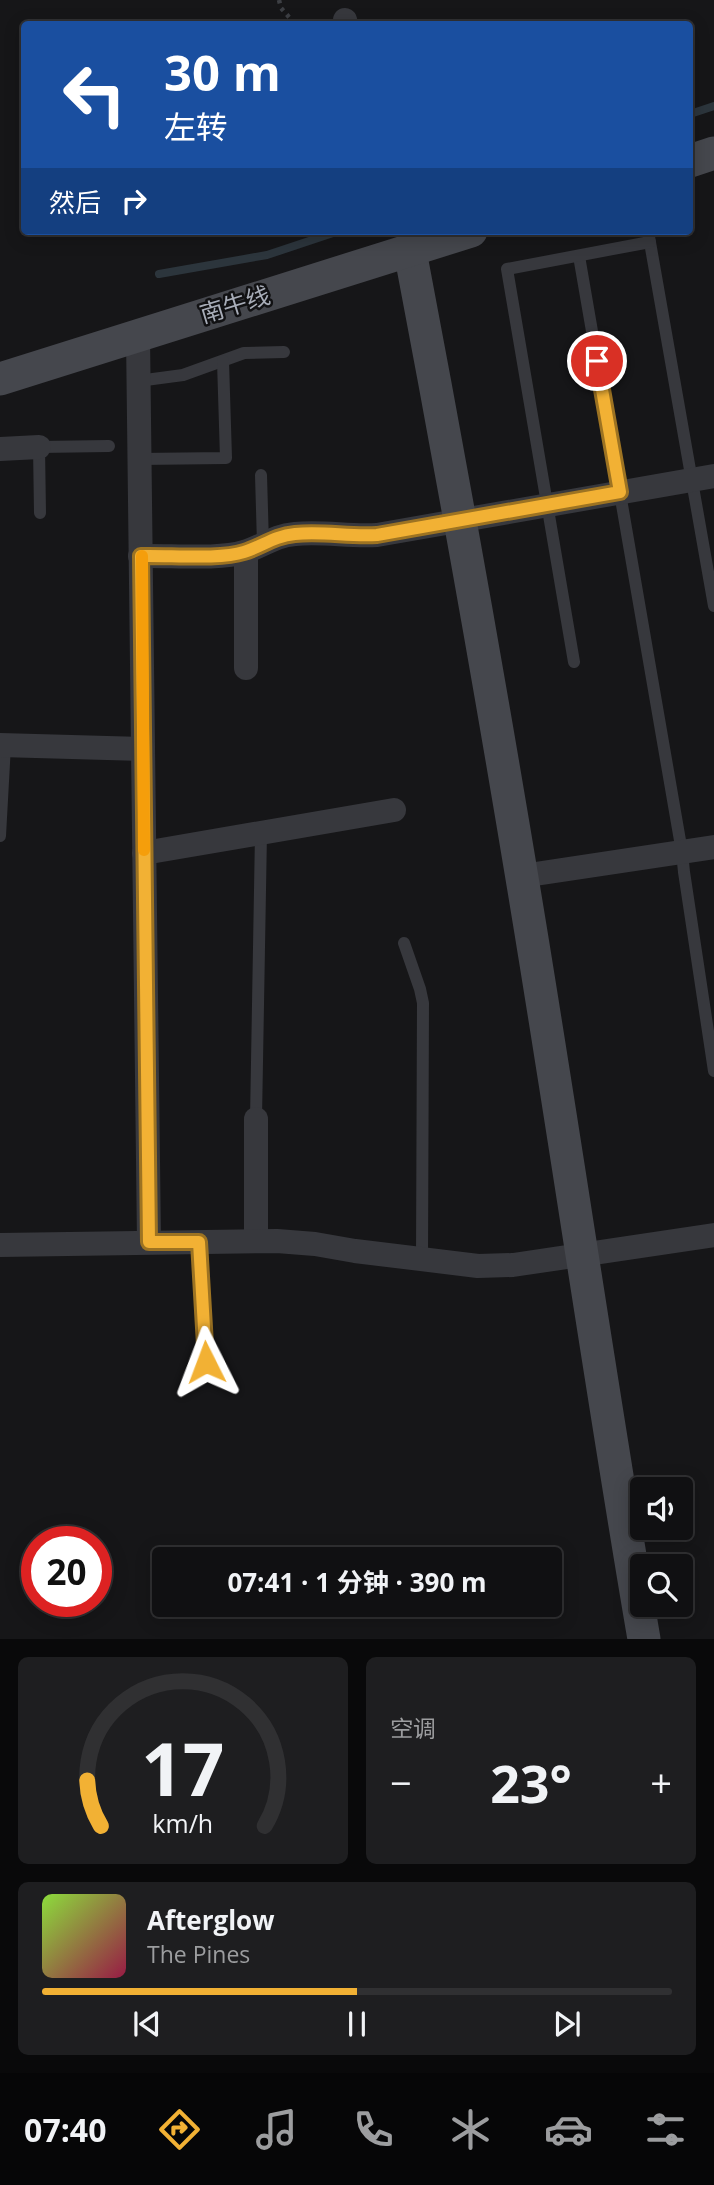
<!DOCTYPE html>
<html lang="zh">
<meta charset="utf-8">
<style>
body{margin:0;font-family:"Open Sans","Noto Sans SC",sans-serif;background:#1e1e20;color:#f1f3f6;height:100vh;display:flex;flex-direction:column;font-size:26px;white-space:nowrap}
*{box-sizing:border-box;margin:0}
p{font-size:23px;color:#9c9d9f}
.icon{flex:none;width:38px;height:38px;fill:none;stroke:currentColor;stroke-width:2;stroke-linecap:round;stroke-linejoin:round}
.map{position:relative;height:1639px;overflow:hidden}
.side{display:flex;flex-direction:column;gap:18px;padding:18px;background:#09090a;flex:1}
.side>*{flex:none}
.guide{position:absolute;left:21px;top:21px;width:672px;height:214px;border-radius:7px;box-shadow:0 4px 18px #0003,0 0 0 2px #303032;background:#1a4fa0;color:#fff;overflow:hidden}
.fabs{position:absolute;left:630px;top:1477px;display:grid;gap:14px}
.fabs a{display:grid;place-items:center;width:63px;height:63px;border-radius:7px;background:#101012;box-shadow:0 4px 18px #0003,0 0 0 2px #303032;font-size:35px}
.speed{position:absolute;left:21px;top:1526px;display:flex;gap:14px;font-size:35px;font-weight:700;text-align:center}
.speed>*{display:grid;place-content:center;width:91px;height:91px;border-radius:50%;background:#101012;box-shadow:0 4px 18px #0003,0 0 0 2px #303032;line-height:1}
.speed .limit{border:10px solid #d22;background:#fff;color:#111}
.pin{position:absolute;display:grid;place-items:center;width:60px;height:60px;color:#fff;margin:-30px;border:4px solid #fff;border-radius:50%;box-shadow:0 2px 7px #0007}
.me{position:absolute;width:77px;margin:-38px;rotate:357deg;stroke-linejoin:round;filter:drop-shadow(0 0 5px #0008)}
.turn{display:flex;align-items:center;gap:24px;height:147px;padding:0 28px;font-size:32px}
.turn .icon{width:91px;height:91px;stroke-width:2.5}
.turn b{display:block;font-size:49px;line-height:60px}
.then{display:flex;align-items:center;height:66px;padding:0 28px;background:#0003;gap:14px;font-size:26px}
.big{font-size:52px;font-weight:700;line-height:1.1}
.side .card{flex:1;display:flex;flex-direction:column;justify-content:center;gap:10px;min-width:0;padding:0 24px;border-radius:10px;background:#1e1e20}
.side .dial{align-items:center;gap:0}
.dial svg{height:182px;overflow:visible;fill:none;stroke:#303032;stroke-width:7;stroke-linecap:round;text-anchor:middle}
.dial text{fill:#f1f3f6;stroke:none}
.song{display:flex;align-items:center;gap:21px}
.cover{width:84px;height:84px;border-radius:10px;background:linear-gradient(135deg,hsl(90 70% 55%),hsl(340 70% 35%))}
.played{height:7px;border-radius:4px;background:linear-gradient(90deg,#f2b134 50%,#303032 50%)}
.keys{display:flex;justify-content:space-around;direction:ltr}
.heat{display:flex;justify-content:space-between;align-items:center;font-size:38px;direction:ltr}
.side .tiles{flex:1;display:grid;gap:18px;grid-template-columns:1fr 1fr}
.card:last-child{grid-column:span 2}
.trip{position:absolute;left:152px;top:1547px;width:410px;height:70px;border-radius:7px;background:#101012;box-shadow:0 4px 18px #0003,0 0 0 2px #303032;font-weight:700;line-height:70px;text-align:center}
.dock{display:flex;height:112px;justify-content:space-around;align-items:center;background:#060607;color:#9c9d9f}
.dock .icon{width:49px;height:49px}
.dock .selected{color:#f2b134}
.dock b{font-size:32px;color:#f1f3f6}
.map>svg:first-child{display:block}
.lines{fill:none;stroke-linecap:round;stroke-linejoin:round}
.stream{stroke:#2c353c;stroke-width:8}
.path{stroke:#3d3f44;stroke-width:4.5;stroke-dasharray:3.5 5;stroke-linecap:butt}
.lane{stroke:#37383d;stroke-width:12}
.street{stroke:#37383d;stroke-width:24}
.secondary{stroke:#45474d;stroke-width:33}
.route-casing{stroke:#9d7322;stroke-width:18}
.route{stroke:#f2b134;stroke-width:12}
.slow{stroke:#f59e0b;stroke-width:12}
.labels{text-anchor:middle;stroke-width:5;stroke-linejoin:round;paint-order:stroke}
.street-label{font-size:24px;fill:#a8adb8;stroke:#111113}
</style>
<div class="map">
<svg width="714" height="1639" viewBox="0 0 714 1639">
<rect width="100%" height="100%" fill="#161618"/>
<g class="lines">
<g class="stream">
<path d="M 690,114 L 714,106"/>
<path d="M 159,274 L 267,255 L 339,231"/>
</g>
<path class="path" d="M 279,0 L 281,8 L 295,24"/>
<g class="lane">
<path d="M 648,231 L 714,606"/>
<path d="M 579,256 L 682,852 L 684,872 L 714,1071"/>
<path d="M 138,381 L 183,375 L 244,353 L 284,352"/>
<path d="M 139,459 L 226,458 L 223,361"/>
<path d="M 261,475 L 263,544"/>
<path d="M 40,513 L 39,447 L 109,446"/>
<path d="M 574,662 L 507,269 L 650,242"/>
<path d="M 0,836 L 5,745"/>
<path d="M 404,943 L 420,989 L 423,1003 L 422,1259"/>
<path d="M 256,1119 L 261,833"/>
<path d="M 199,1242 L 206,1362"/>
</g>
<g class="street">
<path d="M 345,20 L 346,24"/>
<path d="M 138,336 L 149,1242"/>
<path d="M 0,449 L 39,447"/>
<path d="M 140,556 C 169,555 219,560 244,552 C 264,546 273,536 295,534 C 323,531 350,537 377,535 L 714,476"/>
<path d="M 246,668 L 246,552"/>
<path d="M 0,745 L 143,749"/>
<path d="M 144,853 L 394,810"/>
<path d="M 522,876 L 714,847"/>
<path d="M 256,1119 L 256,1241"/>
<path d="M 0,1245 L 277,1241 L 315,1244 L 355,1251 L 478,1266 L 513,1265 L 714,1235"/>
</g>
<g class="secondary">
<path d="M 690,161 L 714,153"/>
<path d="M 410,251 C 450,461 488,673 523,884 C 565,1136 601,1388 644,1639"/>
<path d="M 0,379 L 471,231"/>
</g>
</g>
<g class="lines">
<defs>
<path id="route" d="M 206,1362 L 199,1242 L 149,1242 L 141,556 C 169,555 219,560 244,552 C 263,546 274,536 295,534 C 323,531 350,537 377,535 L 620,492 L 597,361"/>
</defs>
<use href="#route" class="route-casing"/>
<use href="#route" class="route"/>
<path class="slow" d="M 142,556 L 144,850"/>
</g>
<g class="labels">
<g class="street-label">
<text transform="translate(235 305) rotate(-17)" y="8">南牛线</text>
</g>
</g>
</svg>
<div class="fabs">
<a><svg class="icon" aria-label="sound" viewBox="0 0 24 24"><path d="M4 9h4l5-4v14l-5-4H4zM17 9q2 3 0 6"/></svg></a>
<a><svg class="icon" aria-label="search" viewBox="0 0 24 24"><circle cx="10" cy="10" r="6"/><path d="M15 15l6 6"/></svg></a>
</div>
<div class="speed"><div class="limit">20</div></div>
<div class="pin" style="left:597px;top:361px;background:#d93025"><svg class="icon" aria-label="arrive" viewBox="0 0 24 24"><path d="M6 21V4h12l-3 4 3 4H6"/></svg></div>
<svg class="me" style="left:206px;top:1362px" viewBox="-20 -20 40 40"><path d="M0-17L14 15 0 8-14 15z" fill="#f2b134" stroke="#fff" stroke-width="4"/></svg>
<div class="trip">07:41 · 1 分钟 · 390 m</div>
<div class="guide">
<div class="turn"><svg class="icon" aria-label="left" viewBox="0 0 24 24"><path d="M17 20v-9H6M10 6l-5 5 5 5"/></svg><div><b>30 m</b>左转</div></div>
<div class="then">然后<svg class="icon" aria-label="right" viewBox="0 0 24 24"><path d="M7 20v-9h11M14 6l5 5-5 5"/></svg></div>
</div>
</div>
<section class="side">
<div class="tiles">
<div class="card dial"><svg viewBox="0 0 100 80">
<path d="M14 69A42 42 0 1 1 86 69"/>
<path d="M14 69A42 42 0 0 1 8 49" stroke="#f2b134"/>
<text x="50" y="56" font-size="32" font-weight="700">17</text>
<text x="50" y="72" font-size="11">km/h</text>
</svg></div>
<div class="card"><p>空调</p>
<div class="heat"><a>−</a><b class="big">23°</b><a>+</a></div>
</div>
<div class="card">
<div class="song"><i class="cover"></i><div><b>Afterglow</b><p>The Pines</p></div></div>
<div class="played"></div>
<div class="keys"><svg class="icon" aria-label="previous" viewBox="0 0 24 24"><path d="M18 5L8 12l10 7zM5 5v14"/></svg><svg class="icon" aria-label="pause" viewBox="0 0 24 24"><path d="M8 5v14M16 5v14"/></svg><svg class="icon" aria-label="next" viewBox="0 0 24 24"><path d="M6 5l10 7-10 7zM19 5v14"/></svg></div>
</div>
</div>
</section>
<nav class="dock">
<b>07:40</b>
<svg class="icon selected" aria-label="directions" viewBox="0 0 24 24"><path d="M12 3l9 9-9 9-9-9zM9 14v-3h6M13 9l2 2-2 2"/></svg>
<svg class="icon" aria-label="music" viewBox="0 0 24 24"><path d="M9 18V5l10-2v13"/><circle cx="6" cy="18" r="3"/><circle cx="16" cy="16" r="3"/></svg>
<svg class="icon" aria-label="phone" viewBox="0 0 24 24"><path d="M5 4h4l2 5-3 2q2 4 5 5l2-3 5 2v4C11 20 4 13 5 4z"/></svg>
<svg class="icon" aria-label="climate" viewBox="0 0 24 24"><path d="M12 3v18M4 7l16 10M4 17L20 7"/></svg>
<svg class="icon" aria-label="car" viewBox="0 0 24 24"><path d="M5 17H2v-5l4-1 3-4h7l3 4 3 1v5h-3M9 17h6M6 11h13"/><circle cx="7" cy="17" r="2"/><circle cx="17" cy="17" r="2"/></svg>
<svg class="icon" aria-label="filters" viewBox="0 0 24 24"><path d="M4 7h16M4 17h16"/><circle cx="9" cy="7" r="2"/><circle cx="15" cy="17" r="2"/></svg>
</nav>
